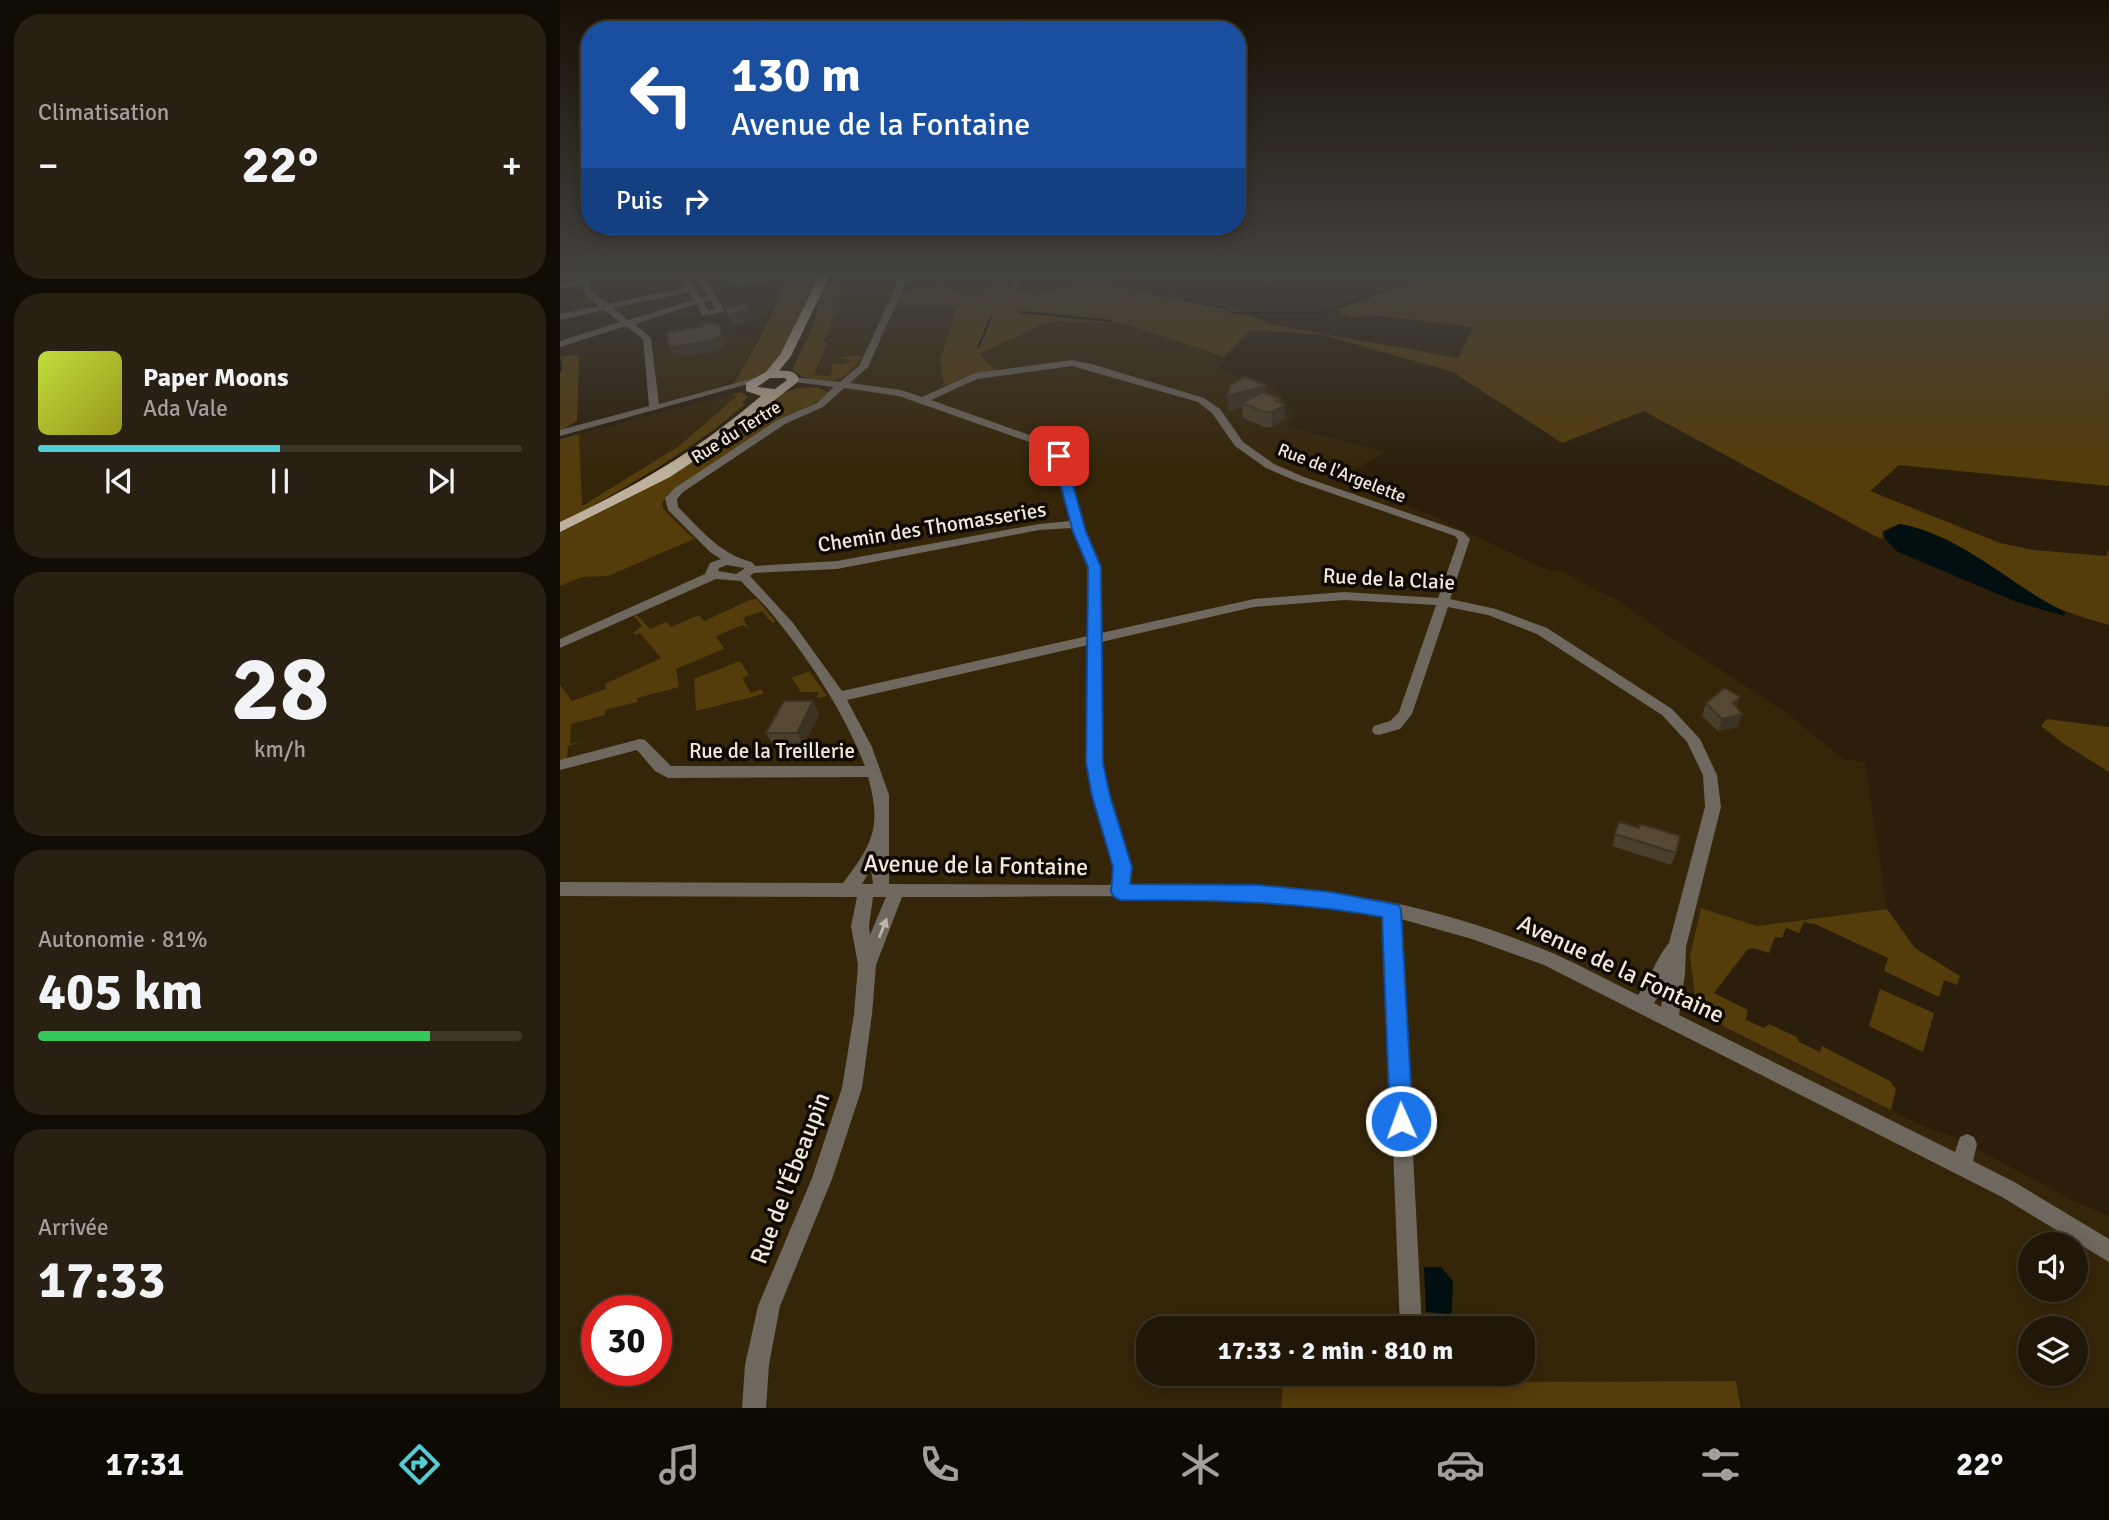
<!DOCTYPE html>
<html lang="fr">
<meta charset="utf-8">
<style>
body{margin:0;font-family:Signika,sans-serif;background:#282012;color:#f1f3f6;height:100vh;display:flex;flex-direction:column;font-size:26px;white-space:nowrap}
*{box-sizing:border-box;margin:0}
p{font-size:23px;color:#a29f9c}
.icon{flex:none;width:38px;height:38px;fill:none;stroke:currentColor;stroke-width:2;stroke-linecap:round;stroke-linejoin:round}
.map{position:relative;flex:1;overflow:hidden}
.details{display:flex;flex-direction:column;gap:14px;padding:14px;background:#120d04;width:560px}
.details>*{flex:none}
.banner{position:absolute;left:21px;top:21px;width:665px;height:214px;border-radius:28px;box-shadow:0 4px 18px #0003,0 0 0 2px #3d3629;background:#1a4fa0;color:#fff;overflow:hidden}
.tools{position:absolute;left:1458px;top:1232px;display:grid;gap:14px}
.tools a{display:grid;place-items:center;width:70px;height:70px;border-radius:50%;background:#201708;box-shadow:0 4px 18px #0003,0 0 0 2px #3d3629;font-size:35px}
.speed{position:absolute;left:21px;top:1295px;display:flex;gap:14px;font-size:35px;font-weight:700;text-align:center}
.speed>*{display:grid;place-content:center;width:91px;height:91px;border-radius:50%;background:#201708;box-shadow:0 4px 18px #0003,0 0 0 2px #3d3629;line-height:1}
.speed .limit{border:10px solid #d22;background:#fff;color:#111}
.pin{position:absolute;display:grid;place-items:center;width:60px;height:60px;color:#fff;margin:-30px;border-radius:14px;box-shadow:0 4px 10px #0006}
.me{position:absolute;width:77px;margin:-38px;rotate:358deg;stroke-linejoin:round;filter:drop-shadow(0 0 5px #0008)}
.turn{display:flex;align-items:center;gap:24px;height:147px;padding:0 35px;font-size:32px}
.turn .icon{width:91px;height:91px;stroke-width:2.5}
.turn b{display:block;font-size:49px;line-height:60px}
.then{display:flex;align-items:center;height:66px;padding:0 35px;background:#0003;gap:14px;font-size:26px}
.big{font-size:52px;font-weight:700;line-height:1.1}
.details .widget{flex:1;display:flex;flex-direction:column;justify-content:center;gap:10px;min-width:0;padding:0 24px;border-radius:28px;background:#282012}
.details .dial{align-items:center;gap:0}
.dial b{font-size:91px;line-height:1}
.song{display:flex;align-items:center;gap:21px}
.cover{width:84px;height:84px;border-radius:10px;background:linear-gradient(135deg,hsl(70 70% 55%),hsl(60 70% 35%))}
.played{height:7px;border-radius:4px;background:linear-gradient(90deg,#52ccd6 50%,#3d3629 50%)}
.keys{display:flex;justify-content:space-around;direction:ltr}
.heat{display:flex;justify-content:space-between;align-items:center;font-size:38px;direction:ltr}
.charge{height:10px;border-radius:5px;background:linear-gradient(90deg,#34c759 81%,#3d3629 0)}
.trip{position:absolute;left:576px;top:1316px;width:399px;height:70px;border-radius:28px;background:#201708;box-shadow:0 4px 18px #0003,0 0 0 2px #3d3629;font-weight:700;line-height:70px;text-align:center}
.tabs{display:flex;height:112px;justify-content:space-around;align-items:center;background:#0d0903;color:#a29f9c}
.tabs .icon{width:49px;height:49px}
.tabs .current{color:#52ccd6}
.tabs b{font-size:32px;color:#f1f3f6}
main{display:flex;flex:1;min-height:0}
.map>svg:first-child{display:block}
.built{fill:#352609;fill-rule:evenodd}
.green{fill:#543c0b}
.water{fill:#020f10}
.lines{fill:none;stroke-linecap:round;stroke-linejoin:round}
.stream{stroke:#020f10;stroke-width:2}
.minor{fill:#6e685e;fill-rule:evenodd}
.major{fill:#bdb09c;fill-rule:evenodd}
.wall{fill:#4a3f2d}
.shaded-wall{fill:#3c3324}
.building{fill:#564934;stroke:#3c3324;stroke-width:2}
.oneway{fill:#bdb5aa}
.route{fill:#1a73e8;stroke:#114b97;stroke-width:2}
.labels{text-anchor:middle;stroke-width:7;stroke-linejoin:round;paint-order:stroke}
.far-street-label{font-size:18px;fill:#f1e9dc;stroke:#0f0a03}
.street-label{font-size:21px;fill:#f1e9dc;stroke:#0f0a03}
.near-street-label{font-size:24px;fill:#f1e9dc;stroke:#0f0a03}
</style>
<main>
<section class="details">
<div class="widget"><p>Climatisation</p>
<div class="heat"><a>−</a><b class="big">22°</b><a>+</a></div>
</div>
<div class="widget">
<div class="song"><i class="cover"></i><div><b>Paper Moons</b><p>Ada Vale</p></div></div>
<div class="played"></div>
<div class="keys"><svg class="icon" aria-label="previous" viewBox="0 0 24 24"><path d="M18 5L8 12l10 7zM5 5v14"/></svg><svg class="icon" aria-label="pause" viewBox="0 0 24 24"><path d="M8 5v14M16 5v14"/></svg><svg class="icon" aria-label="next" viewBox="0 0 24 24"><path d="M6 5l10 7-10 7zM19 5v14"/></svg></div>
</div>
<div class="widget dial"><b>28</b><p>km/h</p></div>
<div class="widget"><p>Autonomie · 81%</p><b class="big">405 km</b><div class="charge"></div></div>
<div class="widget"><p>Arrivée</p><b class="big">17:33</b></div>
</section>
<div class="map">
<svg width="1549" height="1408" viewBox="0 0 1549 1408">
<rect width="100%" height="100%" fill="#2b1f0b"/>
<g class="built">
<path d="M 289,275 L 338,275 L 334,290 L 424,275 L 465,275 L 460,277 L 462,279 L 459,291 L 478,295 L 503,286 L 557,320 L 663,358 L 665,363 L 657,369 L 705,383 L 717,391 L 734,415 L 727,427 L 825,452 L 777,480 L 871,515 L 981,567 L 991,571 L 996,569 L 1061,602 L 1104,633 L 1227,713 L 1283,759 L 1305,763 L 1327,909 L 1197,926 L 1141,908 L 1155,1022 L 1365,1127 L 1395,1137 L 1512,1200 L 1549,1216 L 1549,1408 L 1182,1408 L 1176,1381 L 724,1383 L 721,1408 L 0,1408 L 0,546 L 226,413 L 256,403 L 270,381 L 251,378 L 261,337 ZM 1470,1244 L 1516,1244 L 1516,1290 L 1470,1290 ZM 37,1311 L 96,1311 L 96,1370 L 37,1370 ZM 588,1328 L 962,1328 L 962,1374 L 588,1374 ZM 1470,1328 L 1516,1328 L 1516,1374 L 1470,1374 Z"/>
<path d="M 154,331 L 198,338 L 173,380 L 159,387 L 99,403 L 92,342 Z"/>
<path d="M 169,395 L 177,396 L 140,431 L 94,463 L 21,506 L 19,434 Z"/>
</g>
<g class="green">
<path d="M 231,275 L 261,275 L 229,345 L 209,372 L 172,386 L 199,340 Z"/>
<path d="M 267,275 L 289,275 L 277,300 L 283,301 L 263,341 L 267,343 L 254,375 L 270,376 L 273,364 L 284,364 L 291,360 L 276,357 L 301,356 C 287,386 258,388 233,371 C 235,358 246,344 252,328 C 258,310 260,292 267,275 Z"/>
<path d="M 436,275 L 465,275 L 460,277 L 462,279 L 457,291 L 478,295 L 503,286 L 534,282 L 539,276 L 584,290 L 665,306 L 714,325 L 898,358 L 913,327 L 820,316 L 792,317 L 779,313 L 775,309 L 861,275 L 1549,275 L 1549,486 L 1339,465 L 1310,491 L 1440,543 L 1473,550 L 1546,556 L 1549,549 L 1549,625 C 1524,618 1501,611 1478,598 C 1431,570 1395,534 1339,524 L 1322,531 L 1323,539 L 1313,535 L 1084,411 L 1002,443 L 893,372 L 763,335 L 691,330 L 664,357 L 564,323 L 497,321 L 483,324 L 419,354 L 436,371 L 406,377 L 384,386 L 380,360 L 398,306 L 335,308 L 343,291 L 379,284 L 406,297 L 427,290 Z"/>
<path d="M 10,355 L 19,356 L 17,421 L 0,431 L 0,357 Z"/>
<path d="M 258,387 L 268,393 L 254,404 L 218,419 L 108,494 L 102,503 L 103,509 L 134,539 L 48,576 L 22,577 L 0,586 L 0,531 L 77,491 L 214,396 L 238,388 Z"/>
<path d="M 181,392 L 188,397 L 182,403 L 185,404 C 129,453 64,488 0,524 L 0,439 L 19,434 L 22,506 L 119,446 L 177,396 L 169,395 Z"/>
<path d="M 192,599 L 197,599 L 215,621 L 212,623 L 202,611 L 183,618 L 189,630 L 183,625 L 156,636 L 164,649 L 116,669 L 119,687 L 77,698 L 77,702 L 45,710 L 45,715 L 11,724 L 10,744 L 26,741 L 8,746 L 7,759 L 0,761 L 0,685 L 12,701 L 15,700 L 46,689 L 45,684 L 101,658 L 80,633 L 75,635 L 73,633 L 82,626 L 74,616 L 77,615 L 90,629 L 106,622 L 111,627 L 139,615 L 144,621 Z"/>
<path d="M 180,661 L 189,675 L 182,678 L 191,693 L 201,689 L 204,694 L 136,711 L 134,679 Z"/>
<path d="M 249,671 L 267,696 L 257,698 L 259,692 L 241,692 L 232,678 Z"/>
<path d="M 1487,719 L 1549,727 L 1549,772 L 1504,744 L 1481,726 Z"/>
<path d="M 1141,908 L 1197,926 L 1327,909 L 1355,948 L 1400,976 L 1397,985 L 1384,980 L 1379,997 L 1324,971 L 1328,958 L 1255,924 L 1244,922 L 1239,933 L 1226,928 L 1222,938 L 1215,937 L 1209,953 L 1193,948 L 1187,950 L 1154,993 L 1188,1010 L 1186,1020 L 1204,1028 L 1209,1024 L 1237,1037 L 1239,1042 L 1260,1052 L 1262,1046 L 1330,1081 L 1336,1089 L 1331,1110 L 1155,1022 L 1135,995 L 1130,956 Z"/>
<path d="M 1320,989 L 1374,1013 L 1363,1052 L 1309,1026 Z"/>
<path d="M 1176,1381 L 1181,1408 L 721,1408 L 723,1383 Z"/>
</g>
<g class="water">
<path d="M 1340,524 C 1404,536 1448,584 1505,612 L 1504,616 L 1457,602 L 1338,552 L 1325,539 L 1324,532 Z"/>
<path d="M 864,1267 L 881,1267 L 893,1281 L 892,1311 L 890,1314 L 866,1312 Z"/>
</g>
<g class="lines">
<g class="stream">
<path d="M 531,275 L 576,290 L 665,308 L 673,313 L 764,313 L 868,275"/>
<path d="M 449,287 L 455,275"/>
<path d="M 461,312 L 551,321"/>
<path d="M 418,348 L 431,317"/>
<path d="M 0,360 L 1,371"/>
</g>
<g class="minor">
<path d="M 19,275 L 27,275 L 32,292 L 48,304 L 126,288 L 122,276 L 143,275 L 145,277 L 164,310 L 163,312 L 143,316 L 136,304 L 75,324 L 91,338 L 99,404 L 194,378 L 199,381 L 0,436 L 0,430 L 89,406 L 83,339 L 66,326 L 0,347 L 0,341 L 60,322 L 44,310 L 0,320 L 0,314 L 39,306 L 25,295 L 22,285 L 0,288 L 0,284 L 20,280 ZM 138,279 L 148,296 L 140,298 L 130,280 ZM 129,292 L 133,300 L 68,320 L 53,308 ZM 151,300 L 155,309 L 148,311 L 143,302 Z"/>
<path d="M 182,275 L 193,275 L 192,276 L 214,275 L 178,284 L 168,280 Z"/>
<path d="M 338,275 L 346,275 L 343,289 L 308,367 L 290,383 L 341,390 L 362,397 L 415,373 L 512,360 L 535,365 L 644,398 L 660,409 L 683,442 L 714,464 L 744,477 L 903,532 L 910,539 L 890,599 L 936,609 L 987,628 L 1112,709 L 1140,739 L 1157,775 L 1161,807 L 1126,947 L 1125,974 L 1119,1015 L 1395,1152 L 1400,1137 L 1407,1134 L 1414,1137 L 1417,1144 L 1413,1161 L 1456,1183 L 1549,1239 L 1549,1262 L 1442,1197 L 984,965 L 912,939 L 841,919 L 862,1328 L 840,1328 L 824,916 C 665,889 503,898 342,897 L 316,965 L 312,1014 L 302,1088 L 272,1179 L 220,1306 L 209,1365 L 206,1408 L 182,1408 L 185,1365 L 198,1306 L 252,1178 L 282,1088 L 294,1014 L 298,965 L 291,926 L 297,897 L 0,896 L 0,882 L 283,883 C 313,844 322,826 308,777 L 108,778 L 95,771 L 77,750 L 0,770 L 0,760 L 80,739 L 85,740 L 111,766 L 305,766 C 282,708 247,656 208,609 C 199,599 190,591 181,581 L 156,579 L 0,648 L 0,639 L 145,574 L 150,563 L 161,559 L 150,552 L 108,510 L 105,498 L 115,488 L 217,420 L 257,403 L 274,387 L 234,382 L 229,379 L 231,377 L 280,382 L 299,366 L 335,289 ZM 512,366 L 638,402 L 652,413 L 675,446 L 706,468 L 736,481 L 895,536 L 898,540 L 897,544 L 878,598 L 784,592 L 694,599 L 541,633 L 540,567 L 525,532 L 504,455 L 489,442 L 371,400 L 417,379 ZM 284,388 L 339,396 L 481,446 L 494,456 L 510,521 L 479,524 L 277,561 L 195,566 L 192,562 C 161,555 140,529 118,507 L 117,499 L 123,492 L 225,424 L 263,407 ZM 512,528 L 528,567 L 528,636 L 282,691 L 233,623 L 190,576 L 194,573 L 277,569 L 479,530 ZM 167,565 L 184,568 L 184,569 L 176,574 L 158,571 L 159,568 ZM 784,600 L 876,605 L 839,712 L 830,721 L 814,726 L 812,730 L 814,734 L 819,735 L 840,729 L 852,714 L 888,607 L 928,615 L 977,634 L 1102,715 L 1127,742 L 1143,775 L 1145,807 L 1109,943 C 1095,959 1091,979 1078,995 C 1051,982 1024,967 997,955 C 946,933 884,913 829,902 C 743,886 656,885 569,885 C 572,843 546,804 542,762 C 539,723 541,682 541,642 L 694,607 ZM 528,645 C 528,684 524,725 528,764 C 532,804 556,844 552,885 L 329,884 L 329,795 L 312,747 L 287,700 ZM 311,869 L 313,884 L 302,884 ZM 313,897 L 326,897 L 310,935 L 309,926 ZM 1105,985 L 1101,1007 L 1094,1003 Z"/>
</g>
<path class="major" d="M 260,275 L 270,275 L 231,356 L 219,371 C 227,370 238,371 239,381 L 149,451 L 110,477 L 0,532 L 0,522 C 78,485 134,453 201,396 L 186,391 L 186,383 L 206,372 L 220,355 ZM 210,378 L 225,378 L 227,380 L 215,389 L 197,387 Z"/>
</g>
<g class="wall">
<path d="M 706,386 L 706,393 L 720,399 L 725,419 L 712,427 L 704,427 L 683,418 L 682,407 L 668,411 Z"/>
<path d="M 1180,697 L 1176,707 L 1178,727 L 1158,731 L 1142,716 L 1146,703 Z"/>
<path d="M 253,701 L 259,714 L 243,745 L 213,745 L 206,733 Z"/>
<path d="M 1059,822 L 1116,853 L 1111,865 L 1052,846 Z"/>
</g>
<g class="shaded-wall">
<path d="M 190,310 L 194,320 L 173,325 L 168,315 Z"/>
<path d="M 160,325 L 164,336 L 165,348 L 153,352 L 114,358 L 109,347 Z"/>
<path d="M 706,386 L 706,400 L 682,403 L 682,407 L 668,411 L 667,396 Z"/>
<path d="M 720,399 L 720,407 L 724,405 L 725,419 L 712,427 L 712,412 L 716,401 Z"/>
<path d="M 1180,697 L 1175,709 L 1173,703 Z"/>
<path d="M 253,701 L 259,714 L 243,745 L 237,733 Z"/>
<path d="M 1182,714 L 1178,727 L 1158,731 L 1162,719 Z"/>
</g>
<g class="building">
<path d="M 186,303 L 190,310 L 168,315 L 164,308 Z"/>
<path d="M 147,323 L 160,325 L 161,337 L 149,341 L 109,347 L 107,333 L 143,326 L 142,324 Z"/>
<path d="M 685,377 L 706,386 L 667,396 L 671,385 Z"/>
<path d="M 703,392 L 720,399 L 716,401 L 724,405 L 712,412 L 704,412 L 682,403 Z"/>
<path d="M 1165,688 L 1180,697 L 1173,703 L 1182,714 L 1162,719 L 1146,703 Z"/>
<path d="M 224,701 L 253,701 L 237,733 L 206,733 Z"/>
<path d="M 1059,822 L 1079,828 L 1080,824 L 1120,836 L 1116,853 L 1055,834 Z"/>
</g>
<defs><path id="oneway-solid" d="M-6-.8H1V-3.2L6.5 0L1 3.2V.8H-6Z" transform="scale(1.75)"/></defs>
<use class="oneway" href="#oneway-solid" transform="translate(323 928) rotate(-68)"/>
<linearGradient id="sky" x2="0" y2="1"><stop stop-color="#181106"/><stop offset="0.58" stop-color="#44423f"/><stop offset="1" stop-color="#44423f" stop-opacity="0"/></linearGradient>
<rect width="1549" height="472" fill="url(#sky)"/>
<path class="route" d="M 499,452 L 505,456 L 526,532 L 541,567 L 543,763 L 550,796 L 572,867 L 570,884 L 699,885 L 771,892 L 839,905 L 841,910 L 853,1121 L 849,1128 L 841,1132 L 833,1128 L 830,1121 L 822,917 C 733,901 651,900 560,900 L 554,897 L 551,892 L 553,867 L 532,796 L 526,763 L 528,567 L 513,532 L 493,456 Z"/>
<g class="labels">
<g class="far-street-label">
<text transform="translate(176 432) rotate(-32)" y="6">Rue du Tertre</text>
<text transform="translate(782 473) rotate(21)" y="6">Rue de l'Argelette</text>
</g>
<g class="street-label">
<text transform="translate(372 527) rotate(-9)" y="7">Chemin des Thomasseries</text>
<text transform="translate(829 579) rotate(3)" y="7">Rue de la Claie</text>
<text x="212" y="758">Rue de la Treillerie</text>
</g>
<g class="near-street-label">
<text transform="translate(416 865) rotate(1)" y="8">Avenue de la Fontaine</text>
<text transform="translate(1061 969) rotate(25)" y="8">Avenue de la Fontaine</text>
<text transform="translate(230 1178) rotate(-69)" y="8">Rue de l'Ébeaupin</text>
</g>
</g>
</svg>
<div class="tools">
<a><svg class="icon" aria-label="sound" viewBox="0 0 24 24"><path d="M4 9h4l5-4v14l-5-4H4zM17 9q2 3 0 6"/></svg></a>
<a><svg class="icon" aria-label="layers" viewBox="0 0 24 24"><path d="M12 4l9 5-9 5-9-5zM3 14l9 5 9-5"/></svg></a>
</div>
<div class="speed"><div class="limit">30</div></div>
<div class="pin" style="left:499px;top:456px;background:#d93025"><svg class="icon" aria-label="arrive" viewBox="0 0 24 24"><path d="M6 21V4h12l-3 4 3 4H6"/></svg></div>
<svg class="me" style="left:841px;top:1121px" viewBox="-20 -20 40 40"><circle r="17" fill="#1a73e8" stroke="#fff" stroke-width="3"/><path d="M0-11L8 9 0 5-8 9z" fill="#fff"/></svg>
<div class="trip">17:33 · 2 min · 810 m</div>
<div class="banner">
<div class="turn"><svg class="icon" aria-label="left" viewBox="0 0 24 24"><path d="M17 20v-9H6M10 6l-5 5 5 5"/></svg><div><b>130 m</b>Avenue de la Fontaine</div></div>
<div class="then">Puis<svg class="icon" aria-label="right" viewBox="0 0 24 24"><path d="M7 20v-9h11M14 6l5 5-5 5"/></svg></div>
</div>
</div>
</main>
<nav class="tabs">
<b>17:31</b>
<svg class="icon current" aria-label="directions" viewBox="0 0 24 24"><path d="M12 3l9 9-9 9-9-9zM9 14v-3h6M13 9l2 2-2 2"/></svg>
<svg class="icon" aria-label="music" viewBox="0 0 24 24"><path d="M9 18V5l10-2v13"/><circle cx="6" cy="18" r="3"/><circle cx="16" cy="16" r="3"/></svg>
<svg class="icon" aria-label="phone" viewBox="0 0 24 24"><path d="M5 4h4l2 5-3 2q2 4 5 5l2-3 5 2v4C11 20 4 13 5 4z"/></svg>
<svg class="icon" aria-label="climate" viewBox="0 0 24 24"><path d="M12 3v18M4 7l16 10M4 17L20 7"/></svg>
<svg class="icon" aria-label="car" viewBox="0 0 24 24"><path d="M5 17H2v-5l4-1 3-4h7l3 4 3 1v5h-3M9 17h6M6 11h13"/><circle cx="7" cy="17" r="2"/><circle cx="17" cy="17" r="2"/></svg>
<svg class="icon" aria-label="filters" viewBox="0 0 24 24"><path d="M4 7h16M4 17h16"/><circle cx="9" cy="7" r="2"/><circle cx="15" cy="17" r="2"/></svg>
<b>22°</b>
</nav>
